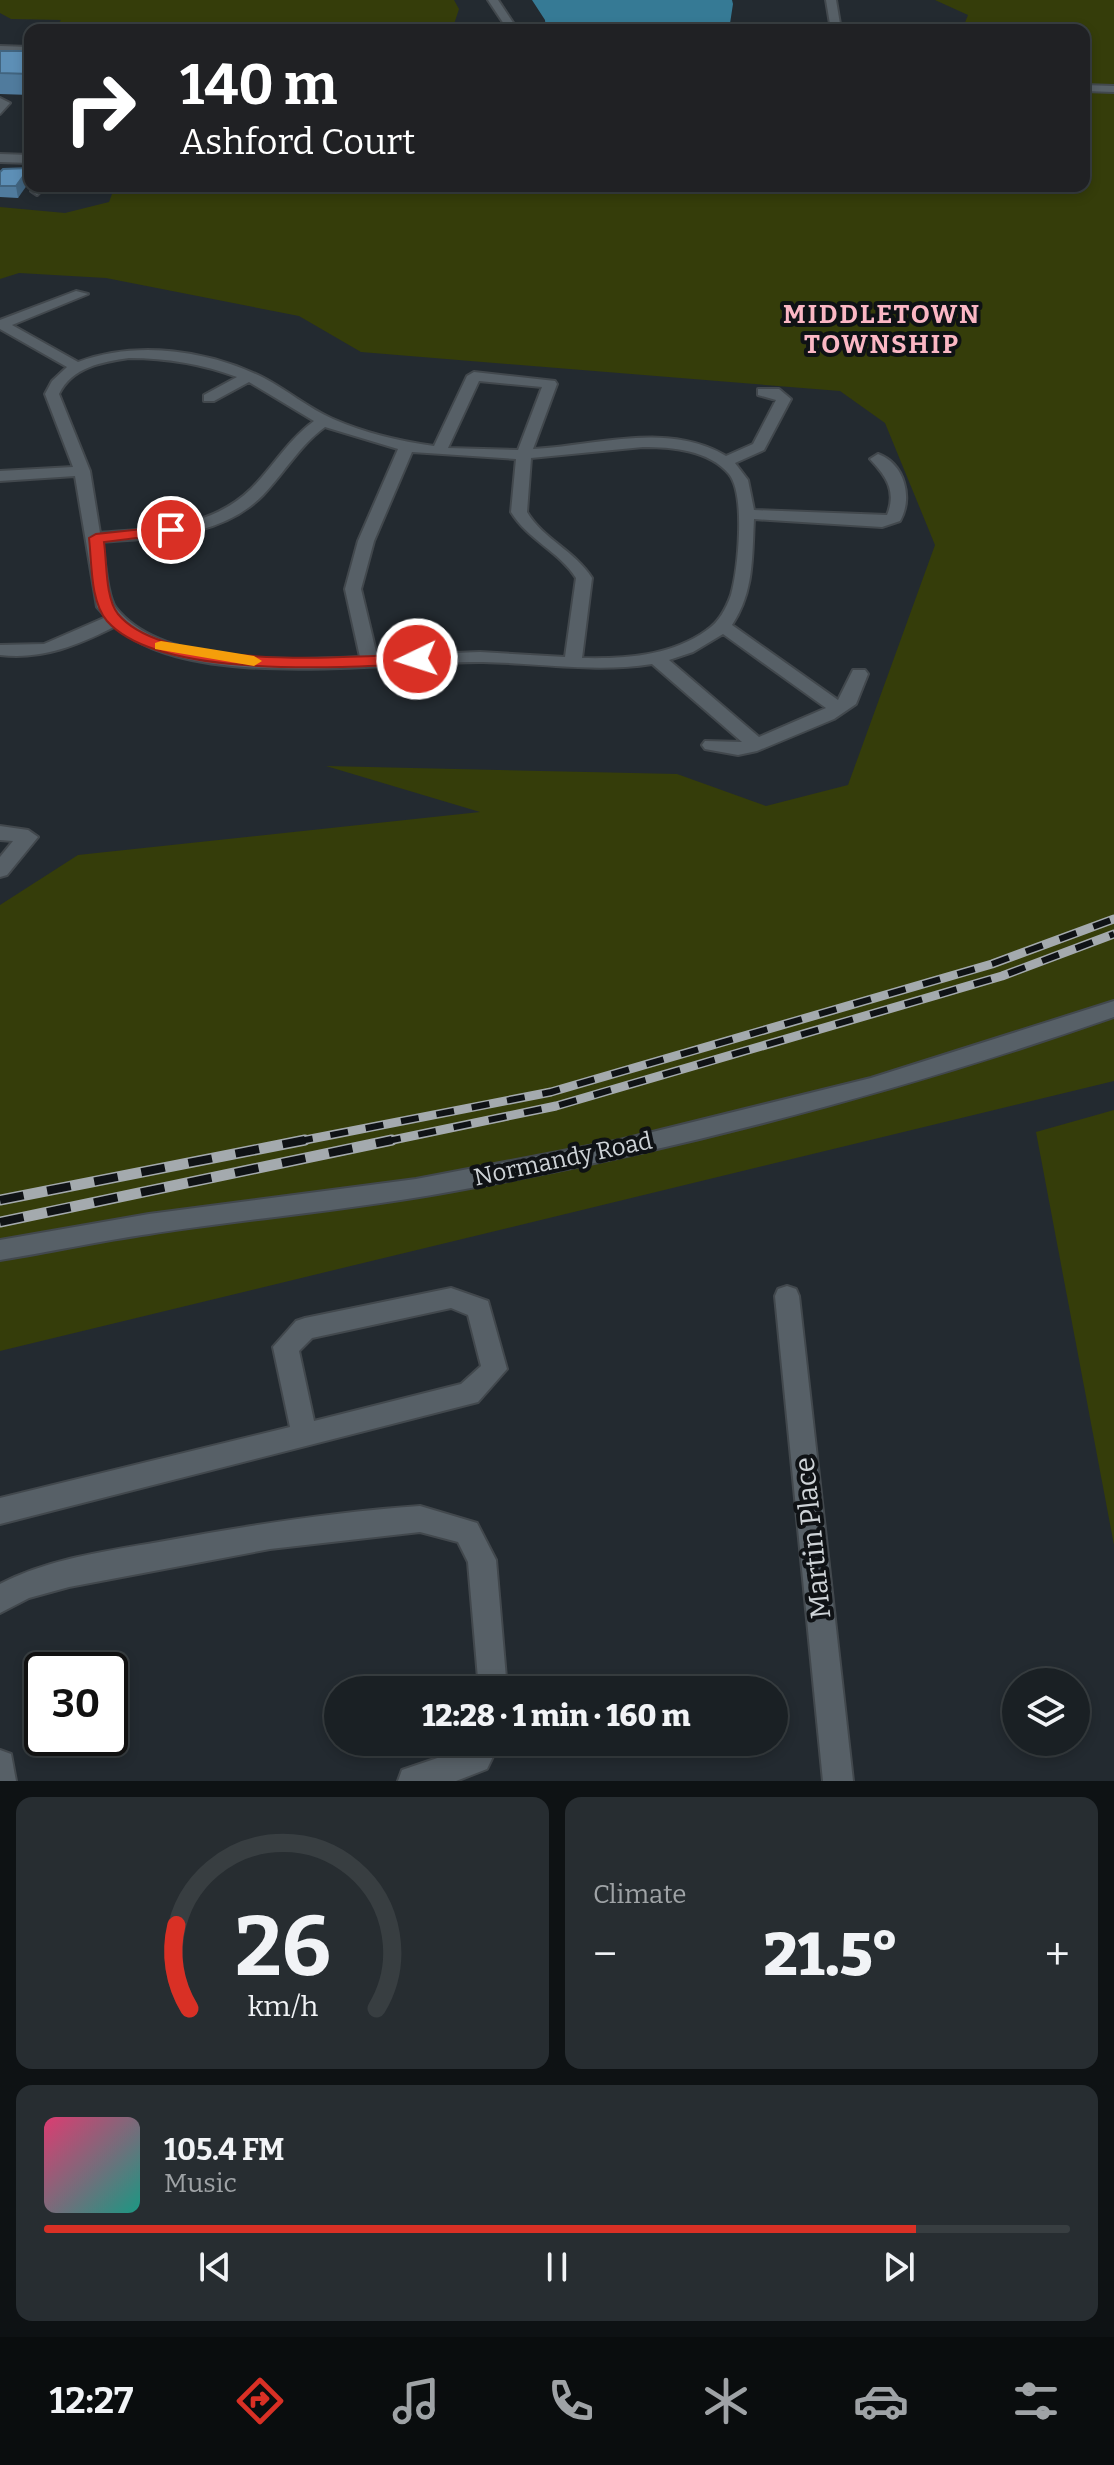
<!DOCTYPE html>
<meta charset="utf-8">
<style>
body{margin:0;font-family:Bitter,serif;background:#272d31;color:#f1f3f6;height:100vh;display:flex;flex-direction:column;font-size:30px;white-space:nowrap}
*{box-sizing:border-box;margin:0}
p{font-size:26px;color:#9fa3a6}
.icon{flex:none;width:44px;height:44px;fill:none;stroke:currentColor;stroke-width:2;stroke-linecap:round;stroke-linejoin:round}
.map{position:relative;height:1781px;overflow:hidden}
.panel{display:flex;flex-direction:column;gap:16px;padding:16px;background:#0e1214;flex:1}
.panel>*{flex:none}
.top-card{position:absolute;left:24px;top:24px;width:1066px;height:168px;border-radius:16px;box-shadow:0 4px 12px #0003,0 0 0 2px #383e41;background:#202124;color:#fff;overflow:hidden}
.controls{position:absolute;left:1002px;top:1668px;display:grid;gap:16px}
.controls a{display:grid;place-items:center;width:88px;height:88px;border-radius:50%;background:#1a2024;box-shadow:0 4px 12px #0003,0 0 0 2px #383e41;font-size:40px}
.speed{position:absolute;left:24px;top:1652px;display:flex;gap:16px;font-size:40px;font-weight:700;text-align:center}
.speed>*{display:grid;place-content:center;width:104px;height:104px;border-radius:50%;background:#1a2024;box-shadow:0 4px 12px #0003,0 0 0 2px #383e41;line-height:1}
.speed .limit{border:4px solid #111;border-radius:12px;background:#fff;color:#111}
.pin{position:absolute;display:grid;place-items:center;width:68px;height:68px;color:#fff;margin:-34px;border:4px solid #fff;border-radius:50%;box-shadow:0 2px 8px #0007}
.me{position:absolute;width:88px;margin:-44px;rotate:266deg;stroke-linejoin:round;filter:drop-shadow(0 0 6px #0008)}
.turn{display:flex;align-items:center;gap:28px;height:168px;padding:0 24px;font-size:36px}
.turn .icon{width:104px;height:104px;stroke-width:2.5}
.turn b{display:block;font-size:56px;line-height:68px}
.big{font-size:60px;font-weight:800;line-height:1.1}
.panel .tile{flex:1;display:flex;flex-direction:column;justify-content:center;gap:12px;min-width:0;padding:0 28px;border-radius:16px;background:#272d31}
.panel .dial{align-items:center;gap:0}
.dial svg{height:208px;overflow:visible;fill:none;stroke:#383e41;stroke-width:7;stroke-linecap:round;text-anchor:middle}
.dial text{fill:#f1f3f6;stroke:none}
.song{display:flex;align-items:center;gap:24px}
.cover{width:96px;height:96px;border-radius:12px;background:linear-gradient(135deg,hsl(340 70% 55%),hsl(170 70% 35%))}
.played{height:8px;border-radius:4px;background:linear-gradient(90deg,#d93025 85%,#383e41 85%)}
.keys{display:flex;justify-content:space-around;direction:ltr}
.heat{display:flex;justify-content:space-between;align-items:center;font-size:44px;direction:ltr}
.panel .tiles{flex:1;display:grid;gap:16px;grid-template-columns:1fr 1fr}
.tile:last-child{grid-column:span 2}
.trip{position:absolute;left:324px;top:1676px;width:464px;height:80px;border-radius:40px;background:#1a2024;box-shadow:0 4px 12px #0003,0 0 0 2px #383e41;font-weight:800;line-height:80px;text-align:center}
.menu{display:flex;height:128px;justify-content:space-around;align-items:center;background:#0a0d0e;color:#9fa3a6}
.menu .icon{width:56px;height:56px}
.menu .current{color:#d93025}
.menu b{font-size:36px;color:#f1f3f6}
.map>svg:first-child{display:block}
.green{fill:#353d0a}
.water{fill:#367a95}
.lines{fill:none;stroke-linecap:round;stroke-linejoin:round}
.minor-casing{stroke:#42484d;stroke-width:4}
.minor{fill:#576067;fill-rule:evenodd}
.rail-far1-casing{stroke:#a4aaae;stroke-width:9}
.rail-casing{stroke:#a4aaae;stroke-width:11}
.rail-far1{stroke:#0f1215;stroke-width:6;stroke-dasharray:18;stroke-linecap:butt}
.rail{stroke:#0f1215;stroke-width:8;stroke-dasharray:24;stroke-linecap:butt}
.wall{fill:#507b9d}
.shaded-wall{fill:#41647f}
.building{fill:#5d8fb6;stroke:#41647f;stroke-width:2}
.route{fill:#d93025;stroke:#8d1f18;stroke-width:2}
.slow{fill:#f59e0b}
.labels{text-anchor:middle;stroke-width:8;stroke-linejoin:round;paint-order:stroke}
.street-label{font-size:24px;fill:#ced3d7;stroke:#0f1215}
.far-district-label{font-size:26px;font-weight:bold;letter-spacing:2px;fill:#fbb7c4;stroke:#0f1215}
.near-street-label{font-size:28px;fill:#ced3d7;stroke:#0f1215}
</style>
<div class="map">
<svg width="1114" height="1781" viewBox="0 0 1114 1781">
<rect width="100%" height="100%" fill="#232a30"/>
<g class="green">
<path d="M 0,0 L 454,0 L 459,9 L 452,30 L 53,30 L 61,20 L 11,19 L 0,13 Z"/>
<path d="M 935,0 L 1114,0 L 1114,1081 L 0,1351 L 0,905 L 78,855 L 480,812 L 326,766 L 677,774 L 766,806 L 848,785 L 935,545 L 885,423 L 840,391 L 361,352 L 299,316 L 106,278 L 19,273 L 0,279 L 0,207 L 65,213 L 109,202 L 115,186 L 1084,186 L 1084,30 L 962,30 L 968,15 Z"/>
<path d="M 1114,1110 L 1114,1545 L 1036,1132 Z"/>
</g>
<path class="water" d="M 532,0 L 732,0 L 733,4 L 729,30 L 546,30 L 545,20 Z"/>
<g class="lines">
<defs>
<g id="minor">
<path d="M 488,0 L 498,0 L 518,30 L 508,30 Z"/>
<path d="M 826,0 L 836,0 L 841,30 L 831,30 Z"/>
<path d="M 0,46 L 30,47 L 30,53 L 0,52 Z"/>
<path d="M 1084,85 L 1114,86 L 1114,92 L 1084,91 Z"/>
<path d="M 0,98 L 10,103 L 0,114 Z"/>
<path d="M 0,154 L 30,155 L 30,163 L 0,162 Z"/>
<path d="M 34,186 L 46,186 L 37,195 L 31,191 Z"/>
<path d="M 76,291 L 88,294 L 12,325 L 78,362 C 137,340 208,350 264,378 C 287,390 308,408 333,419 C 365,433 399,441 434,446 L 467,376 L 474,372 L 555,381 L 557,384 L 533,449 C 596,446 668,421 726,456 L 753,444 L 776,400 L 758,395 L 758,389 L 779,389 L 791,399 L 764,450 L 735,463 L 748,480 L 754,510 L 887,515 C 897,491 886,476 870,459 L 878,454 C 905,464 913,498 900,521 L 882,527 L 754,519 C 752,557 754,592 732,625 L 838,700 L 853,670 L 865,670 L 868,674 L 856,704 L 834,719 L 757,751 L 738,755 L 705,749 L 702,745 L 705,741 L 742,742 L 652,664 C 596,673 540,663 483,662 C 389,661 188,693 116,626 C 78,645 43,660 0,655 L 0,645 L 44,644 L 106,617 L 97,607 L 75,476 L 0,481 L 0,471 L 73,467 L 45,394 L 52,381 L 67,367 L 0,329 L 0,320 ZM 129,358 C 167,358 202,364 237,377 L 204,395 L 204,401 L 214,401 L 249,382 L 314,421 C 288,440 273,467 251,489 C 210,529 154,528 100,533 L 90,471 L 59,394 C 72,367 102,362 129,358 ZM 479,381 L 542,387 L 518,450 L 448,448 ZM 325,427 L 398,449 L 358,541 L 345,589 L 360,657 C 291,660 163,667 116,608 C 107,597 105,557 102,542 C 158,537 221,538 263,495 C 285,472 300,445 325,427 ZM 643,447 C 672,447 709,450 729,474 C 746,495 738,570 731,595 C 726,609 719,622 707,630 C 671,656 625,659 582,658 L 592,578 C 575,551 543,539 527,512 L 531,458 ZM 412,452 L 516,459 L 511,512 C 528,540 559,551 576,578 L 565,657 L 480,652 L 377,656 L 361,589 L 374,541 ZM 723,634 L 826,708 L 759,737 L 669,660 L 693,652 Z"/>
<path d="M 0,826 L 28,830 L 38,837 L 7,875 L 0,877 L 0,857 L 13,841 L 0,840 Z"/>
<path d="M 1114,1001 L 1114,1017 C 898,1092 679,1150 454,1191 C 353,1210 251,1218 149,1234 C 99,1241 50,1252 0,1260 L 0,1240 L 149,1214 L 416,1179 L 620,1140 L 871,1078 Z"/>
<path d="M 787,1286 L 796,1289 L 799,1296 L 853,1781 L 823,1781 L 775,1296 L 778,1289 Z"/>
<path d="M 451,1288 L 488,1301 L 507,1369 L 478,1402 L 0,1524 L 0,1498 L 290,1427 L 273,1347 L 296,1321 L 305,1318 ZM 451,1308 L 468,1315 L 481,1366 L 461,1384 L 314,1421 L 299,1351 L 312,1338 Z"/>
<path d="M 420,1506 L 477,1523 L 496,1560 L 507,1690 L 479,1690 L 468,1562 L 458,1542 L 420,1532 L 270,1549 L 69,1587 L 29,1598 L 0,1613 L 0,1584 C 48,1559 106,1551 159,1542 C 245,1526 332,1512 420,1506 Z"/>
<path d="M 470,1742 L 500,1742 L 487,1769 L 456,1781 L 398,1781 L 402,1770 L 467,1748 Z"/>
<path d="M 0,1750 L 11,1754 L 16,1781 L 0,1781 Z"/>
</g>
</defs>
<use href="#minor" class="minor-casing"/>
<use href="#minor" class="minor"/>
<defs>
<g id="rail-far1">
<path d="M 295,1142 L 551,1092 L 992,964 L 1114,919"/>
<path d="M 383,1142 L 556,1106 L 1002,976 L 1114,934"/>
</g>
<g id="rail">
<path d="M 0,1200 L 305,1140"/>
<path d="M 0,1222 L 392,1140"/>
</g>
</defs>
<use href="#rail-far1" class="rail-far1-casing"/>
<use href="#rail" class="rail-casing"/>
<use href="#rail-far1" class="rail-far1"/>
<use href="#rail" class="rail"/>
</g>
<g class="wall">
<path d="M 0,51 L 30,51 L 30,95 L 0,94 Z"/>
<path d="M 29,168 L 18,198 L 0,197 L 0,172 Z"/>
</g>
<path class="shaded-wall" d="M 29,168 L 30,181 L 18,198 L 16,186 Z"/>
<g class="building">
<path d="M 0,51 L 30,51 L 30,74 L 0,73 Z"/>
<path d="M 29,168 L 16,186 L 0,186 L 0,172 L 3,169 Z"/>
</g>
<path class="route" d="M 171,526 L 178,530 L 176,533 L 104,542 C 107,562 105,598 118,614 C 165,671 348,657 417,654 L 425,659 L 417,664 C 344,667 159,680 107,621 C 90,601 92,563 89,538 L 96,534 Z"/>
<path class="slow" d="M 161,641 L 254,656 L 262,661 L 254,666 L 155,649 L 155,643 Z"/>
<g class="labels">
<g class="street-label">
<text transform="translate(563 1159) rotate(-12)" y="8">Normandy Road</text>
</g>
<g class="far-district-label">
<text x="882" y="323">MIDDLETOWN<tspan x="882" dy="30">TOWNSHIP</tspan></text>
</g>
<g class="near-street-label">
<text transform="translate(812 1538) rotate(-96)" y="10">Martin Place</text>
</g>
</g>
</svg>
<div class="controls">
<a><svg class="icon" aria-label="layers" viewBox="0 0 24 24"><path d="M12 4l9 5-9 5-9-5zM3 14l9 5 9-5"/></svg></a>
</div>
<div class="speed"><div class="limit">30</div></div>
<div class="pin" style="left:171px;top:530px;background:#d93025"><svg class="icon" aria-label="arrive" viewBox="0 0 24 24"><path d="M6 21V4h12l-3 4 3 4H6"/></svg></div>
<svg class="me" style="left:417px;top:659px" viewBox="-20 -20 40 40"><circle r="17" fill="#d93025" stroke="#fff" stroke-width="3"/><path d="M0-11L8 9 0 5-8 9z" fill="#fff"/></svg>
<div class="trip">12:28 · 1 min · 160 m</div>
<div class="top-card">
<div class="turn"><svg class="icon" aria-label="right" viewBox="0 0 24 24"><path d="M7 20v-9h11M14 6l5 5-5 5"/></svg><div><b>140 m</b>Ashford Court</div></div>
</div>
</div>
<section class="panel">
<div class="tiles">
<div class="tile dial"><svg viewBox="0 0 100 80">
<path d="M14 69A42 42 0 1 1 86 69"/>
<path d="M14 69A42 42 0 0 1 9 37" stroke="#d93025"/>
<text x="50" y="56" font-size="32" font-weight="700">26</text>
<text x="50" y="72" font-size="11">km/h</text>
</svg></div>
<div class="tile"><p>Climate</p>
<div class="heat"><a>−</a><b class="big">21.5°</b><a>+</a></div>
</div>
<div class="tile">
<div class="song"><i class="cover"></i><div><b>105.4 FM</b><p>Music</p></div></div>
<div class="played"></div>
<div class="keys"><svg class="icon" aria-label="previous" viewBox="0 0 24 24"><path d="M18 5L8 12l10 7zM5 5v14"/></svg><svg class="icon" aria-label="pause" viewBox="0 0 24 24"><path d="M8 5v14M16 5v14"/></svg><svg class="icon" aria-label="next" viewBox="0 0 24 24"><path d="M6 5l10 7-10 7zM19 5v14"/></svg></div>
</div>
</div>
</section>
<nav class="menu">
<b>12:27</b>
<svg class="icon current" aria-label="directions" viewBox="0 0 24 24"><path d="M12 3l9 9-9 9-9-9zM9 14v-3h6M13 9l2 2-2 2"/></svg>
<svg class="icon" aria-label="music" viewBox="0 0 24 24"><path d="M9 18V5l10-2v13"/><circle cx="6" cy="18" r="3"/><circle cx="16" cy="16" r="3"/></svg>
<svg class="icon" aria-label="phone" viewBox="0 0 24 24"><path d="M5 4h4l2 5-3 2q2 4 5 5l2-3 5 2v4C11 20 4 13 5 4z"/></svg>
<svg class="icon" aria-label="climate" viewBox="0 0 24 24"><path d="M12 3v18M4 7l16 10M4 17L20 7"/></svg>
<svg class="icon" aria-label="car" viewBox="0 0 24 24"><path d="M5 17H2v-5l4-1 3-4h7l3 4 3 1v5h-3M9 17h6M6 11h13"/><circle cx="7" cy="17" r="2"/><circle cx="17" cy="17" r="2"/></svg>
<svg class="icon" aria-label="filters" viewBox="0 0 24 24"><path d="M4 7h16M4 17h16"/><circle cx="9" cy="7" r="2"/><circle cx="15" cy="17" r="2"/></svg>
</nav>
